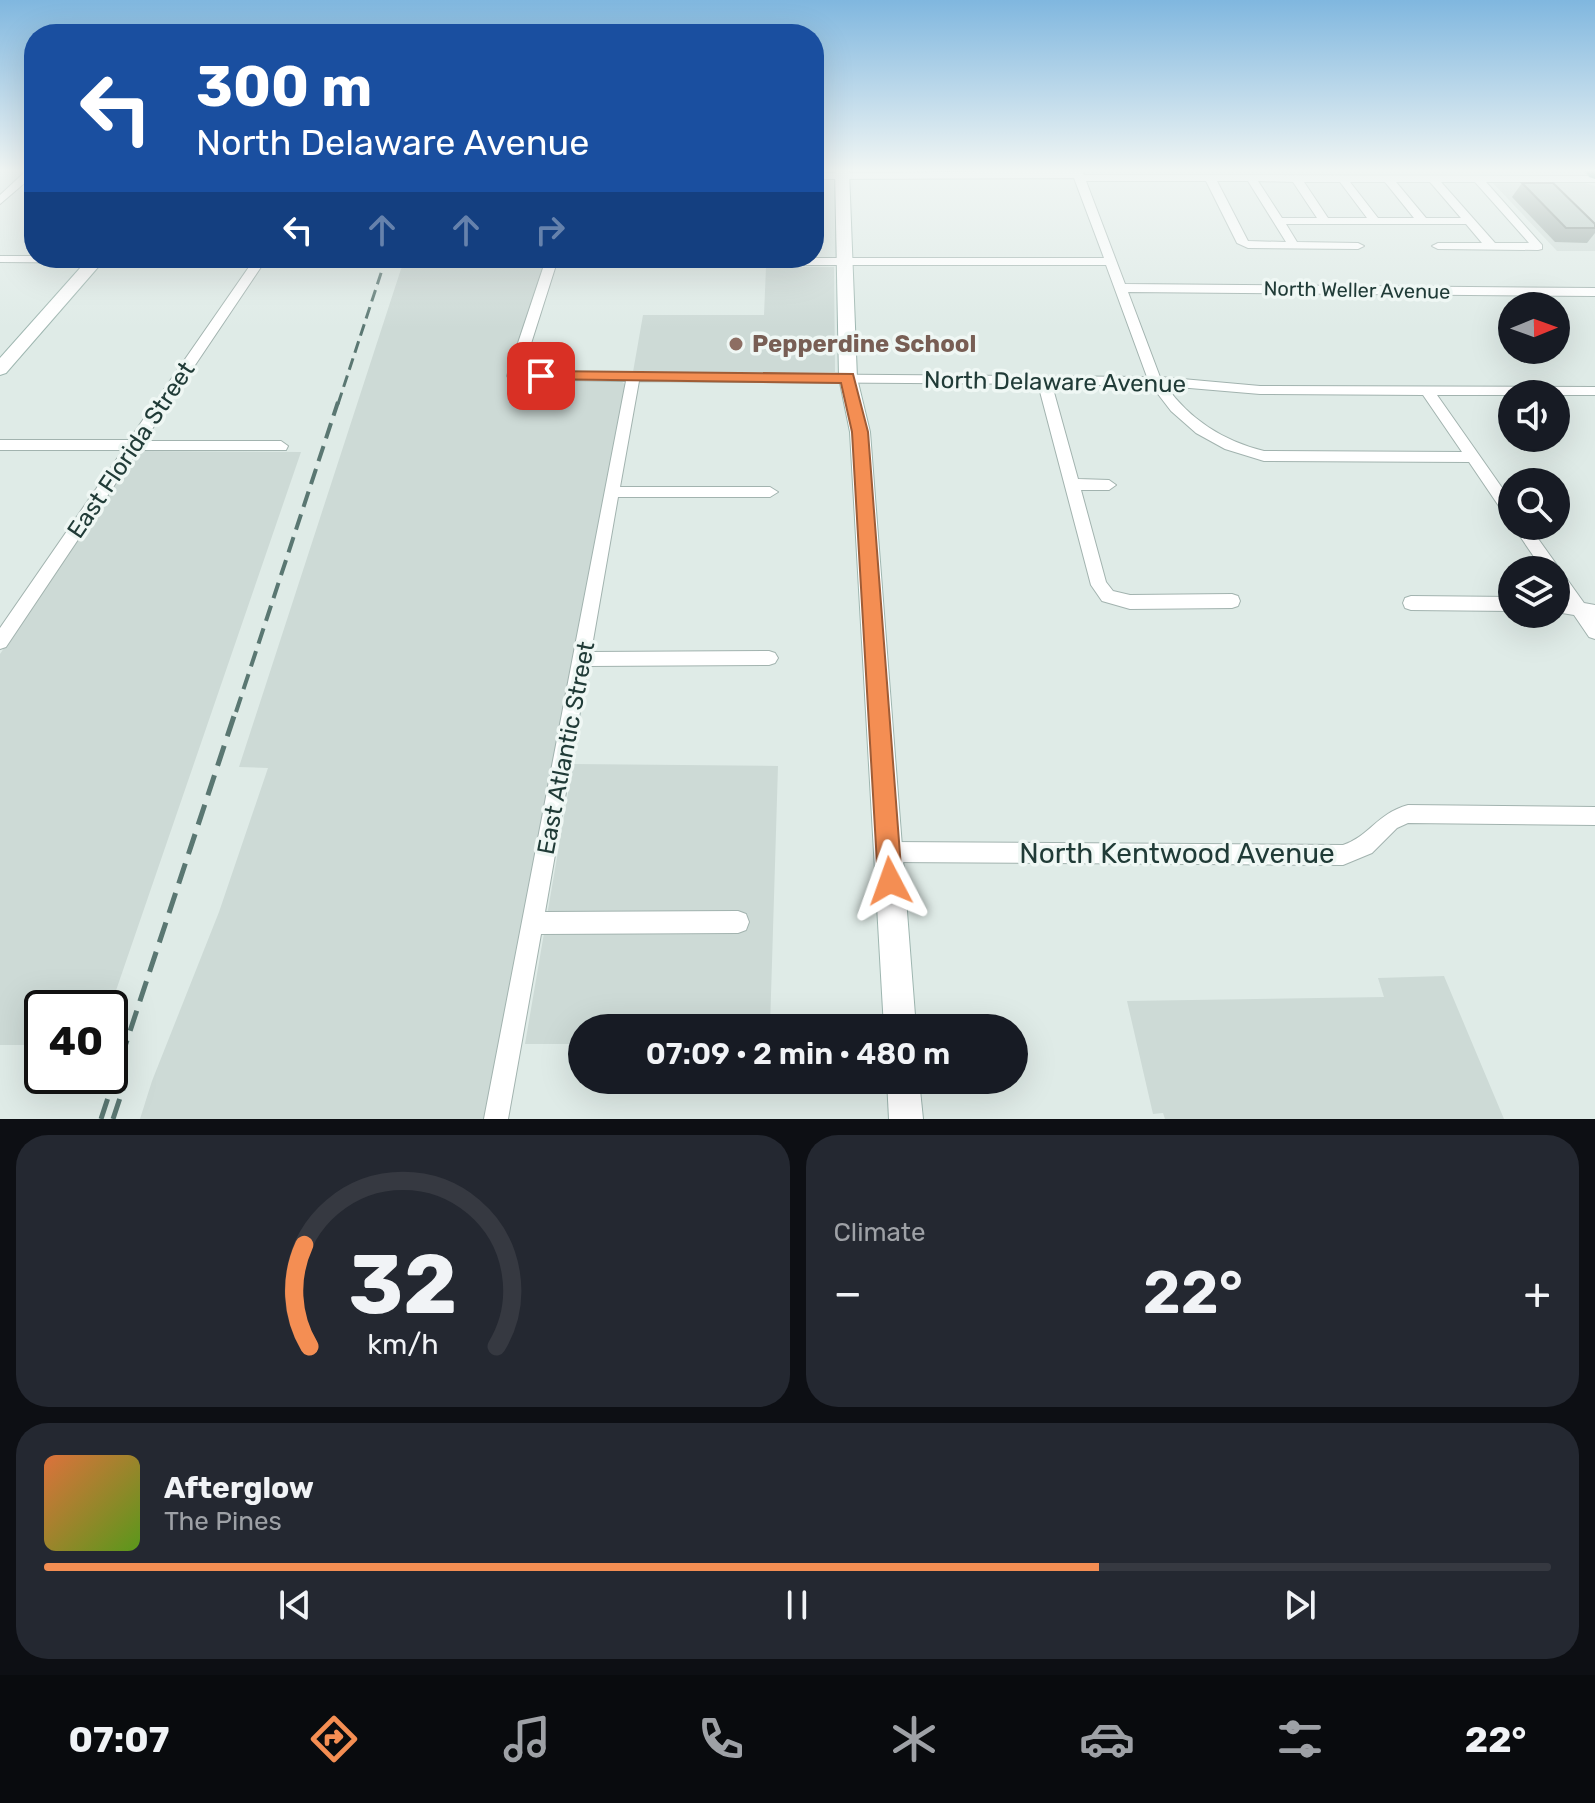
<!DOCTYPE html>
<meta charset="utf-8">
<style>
body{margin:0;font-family:Rubik,sans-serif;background:#242831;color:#f1f3f6;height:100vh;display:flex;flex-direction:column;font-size:30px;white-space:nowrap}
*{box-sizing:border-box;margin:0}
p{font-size:26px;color:#9ea1a6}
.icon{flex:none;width:44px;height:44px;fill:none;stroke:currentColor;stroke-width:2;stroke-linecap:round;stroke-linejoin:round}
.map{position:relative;height:1119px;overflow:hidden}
.details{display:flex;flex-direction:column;gap:16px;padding:16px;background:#0d0f14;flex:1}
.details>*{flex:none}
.top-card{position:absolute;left:24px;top:24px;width:800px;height:244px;border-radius:32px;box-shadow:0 8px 32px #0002;background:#1a4fa0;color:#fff;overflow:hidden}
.needle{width:52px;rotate:89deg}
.fabs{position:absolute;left:1498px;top:292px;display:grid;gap:16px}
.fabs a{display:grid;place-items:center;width:72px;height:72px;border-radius:50%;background:#171b24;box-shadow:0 8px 32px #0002;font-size:40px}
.speed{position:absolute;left:24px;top:990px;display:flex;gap:16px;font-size:40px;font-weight:700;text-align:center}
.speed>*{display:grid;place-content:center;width:104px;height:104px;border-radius:50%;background:#171b24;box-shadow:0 8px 32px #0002;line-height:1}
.speed .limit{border:4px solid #111;border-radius:12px;background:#fff;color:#111}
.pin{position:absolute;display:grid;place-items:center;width:68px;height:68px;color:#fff;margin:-34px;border-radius:16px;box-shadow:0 4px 12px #0006}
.me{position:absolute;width:88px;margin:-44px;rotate:356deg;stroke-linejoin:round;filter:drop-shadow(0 0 6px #0008)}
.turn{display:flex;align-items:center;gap:28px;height:168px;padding:0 40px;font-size:36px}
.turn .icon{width:104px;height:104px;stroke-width:2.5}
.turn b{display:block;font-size:56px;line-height:68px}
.lanes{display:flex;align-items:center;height:76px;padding:0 40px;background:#0003;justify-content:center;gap:40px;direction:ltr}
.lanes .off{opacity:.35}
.big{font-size:60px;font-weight:600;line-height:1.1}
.details .widget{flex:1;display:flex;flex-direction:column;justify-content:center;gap:12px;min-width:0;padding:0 28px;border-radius:32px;background:#242831}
.details .dial{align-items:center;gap:0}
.dial svg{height:208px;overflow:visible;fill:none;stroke:#363941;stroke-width:7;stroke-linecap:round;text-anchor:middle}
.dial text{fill:#f1f3f6;stroke:none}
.song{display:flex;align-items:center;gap:24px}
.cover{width:96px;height:96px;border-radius:12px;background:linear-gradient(135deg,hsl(20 70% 55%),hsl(90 70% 35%))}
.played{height:8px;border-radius:4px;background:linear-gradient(90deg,#f48e53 70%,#363941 70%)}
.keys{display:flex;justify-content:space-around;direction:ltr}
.heat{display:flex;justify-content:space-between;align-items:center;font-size:44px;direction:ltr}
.details .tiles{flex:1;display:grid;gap:16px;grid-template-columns:1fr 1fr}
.widget:last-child{grid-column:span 2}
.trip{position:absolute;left:568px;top:1014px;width:460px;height:80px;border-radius:40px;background:#171b24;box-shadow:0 8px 32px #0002;font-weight:600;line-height:80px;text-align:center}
.dock{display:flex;height:128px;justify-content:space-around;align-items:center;background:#090b0e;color:#9ea1a6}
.dock .icon{width:56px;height:56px}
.dock .on{color:#f48e53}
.dock b{font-size:36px;color:#f1f3f6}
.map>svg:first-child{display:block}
.built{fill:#cddad6}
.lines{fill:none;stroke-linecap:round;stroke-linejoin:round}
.street-casing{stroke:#a2b3af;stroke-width:2}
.secondary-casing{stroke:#9eb6b0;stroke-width:2}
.primary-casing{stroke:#c1c8c7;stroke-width:2}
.street{fill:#fff;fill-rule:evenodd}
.secondary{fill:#fff;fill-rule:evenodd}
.primary{fill:#62a198;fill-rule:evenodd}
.rail-far2{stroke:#5a7772;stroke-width:3;stroke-dasharray:12 6;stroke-linecap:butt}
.rail-far1{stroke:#5a7772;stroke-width:4;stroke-dasharray:16 8;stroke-linecap:butt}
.rail{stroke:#5a7772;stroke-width:5;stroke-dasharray:21 10;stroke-linecap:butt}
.wall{fill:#9ba9a5}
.building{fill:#b4c5c0;stroke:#7e8a86;stroke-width:2}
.route{fill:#f48e53;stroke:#9f5c36;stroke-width:2}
.education-dot{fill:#8d6e63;stroke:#eff7f4;stroke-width:3}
.labels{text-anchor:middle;stroke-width:7;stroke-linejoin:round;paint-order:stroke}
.far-street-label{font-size:20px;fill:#203b37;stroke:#eff7f4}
.education-label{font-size:24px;font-weight:bold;fill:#785e54;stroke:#eff7f4;text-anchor:start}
.street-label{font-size:24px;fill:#203b37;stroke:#eff7f4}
.near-street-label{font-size:28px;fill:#203b37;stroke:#eff7f4}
</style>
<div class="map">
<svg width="1595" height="1119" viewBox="0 0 1595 1119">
<rect width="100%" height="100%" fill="#dfebe7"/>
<g class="built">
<path d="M 1492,182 L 1582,182 L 1595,186 L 1595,251 L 1557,251 Z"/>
<path d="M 406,263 L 540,265 L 543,270 L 510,380 L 620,380 L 627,386 L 487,1119 L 140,1119 L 152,1081 L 219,912 L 268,768 L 239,767 L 401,269 Z"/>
<path d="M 766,267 L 834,267 L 835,372 L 633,372 L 643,315 L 764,315 Z"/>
<path d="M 137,451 L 301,452 L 110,1008 L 42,1008 L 42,1045 L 0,1045 L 0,654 Z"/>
<path d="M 573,764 L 778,766 L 770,1028 L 582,1028 L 582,1044 L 525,1044 Z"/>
<path d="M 1444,976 L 1504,1119 L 1165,1119 L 1163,1113 L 1153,1114 L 1127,1001 L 1384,997 L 1378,978 Z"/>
</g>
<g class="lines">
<defs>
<g id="street">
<path d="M 26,171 L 34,171 L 34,175 L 0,204 L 0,195 Z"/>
<path d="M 1082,171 L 1084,175 L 1595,176 L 1595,182 L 1486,182 L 1542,245 L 1542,249 L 1538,250 L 1438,249 L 1432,246 L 1438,243 L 1482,243 L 1466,224 L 1286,224 L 1297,242 L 1358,243 L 1364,246 L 1358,249 L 1248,248 L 1237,243 L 1206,181 L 1086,181 L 1125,284 L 1595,288 L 1595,296 L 1128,292 L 1160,377 L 1260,386 L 1595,387 L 1595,395 L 1437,395 L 1512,502 L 1512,520 L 1507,518 L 1469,462 L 1264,461 L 1225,449 L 1196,433 L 1171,411 L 1151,385 L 1052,385 L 1078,479 L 1109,480 L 1116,485 L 1109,490 L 1081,490 L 1106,582 L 1113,591 L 1130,595 L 1232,594 L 1238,596 L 1240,601 L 1238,606 L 1232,608 L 1130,609 L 1102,601 L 1091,585 L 1038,384 L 639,381 L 620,487 L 770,487 L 778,492 L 770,497 L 618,497 L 591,652 L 769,651 L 775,653 L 778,658 L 775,663 L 769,665 L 588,666 L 545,912 L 738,911 L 746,914 L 749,922 L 746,930 L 738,933 L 541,934 L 508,1119 L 484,1119 L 626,381 L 509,379 L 507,376 L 544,265 L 412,264 L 406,261 L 410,258 L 1104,258 L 1074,178 L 814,179 L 814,173 ZM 1217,181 L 1248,181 L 1286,242 L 1248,241 ZM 1258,181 L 1293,182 L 1317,218 L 1282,218 ZM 1304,182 L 1340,182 L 1367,218 L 1328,218 ZM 1350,182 L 1385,182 L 1414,218 L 1378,218 ZM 1396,182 L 1430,182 L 1461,218 L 1426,218 ZM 1441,182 L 1475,182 L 1529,243 L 1495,243 ZM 556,265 L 1106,265 L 1147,377 L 522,372 ZM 1166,386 L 1260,394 L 1423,395 L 1462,452 L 1264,451 C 1224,441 1190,420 1166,386 Z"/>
<path d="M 0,256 L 34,256 L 34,258 L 366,258 L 370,261 L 364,264 L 263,264 L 144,441 L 281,441 L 288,446 L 286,450 L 138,450 L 6,647 L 0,649 L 0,628 L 123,450 L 0,450 L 0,440 L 129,440 L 251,264 L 0,262 Z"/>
<path d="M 1513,526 L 1529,526 L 1584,603 L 1595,605 L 1595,639 L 1589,637 L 1574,615 L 1556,612 L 1556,598 L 1563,600 L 1556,589 L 1556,570 L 1543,570 Z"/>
<path d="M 1411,596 L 1512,597 L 1512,611 L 1411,610 L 1405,608 L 1403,603 L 1405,598 Z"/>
<path d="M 1408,805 L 1595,807 L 1595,825 L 1408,823 L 1397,828 L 1372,853 L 1343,865 L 888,862 L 881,859 L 878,852 L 881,845 L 888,842 L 1343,845 C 1370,836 1376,814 1408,805 Z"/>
</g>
<g id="secondary">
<path d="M 835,171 L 849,171 L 857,378 L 870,432 L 916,1028 L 884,1028 L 850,432 L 839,378 Z"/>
<path d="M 89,258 L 106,258 L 6,373 L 0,375 L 0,358 Z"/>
<path d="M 887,1080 L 919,1080 L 923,1119 L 889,1119 Z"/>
</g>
<path id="primary" d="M 1585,171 L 1595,171 L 1595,179 L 1589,177 Z"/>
</defs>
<use href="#street" class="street-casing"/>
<use href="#secondary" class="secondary-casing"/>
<use href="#primary" class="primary-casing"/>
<use href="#street" class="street"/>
<use href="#secondary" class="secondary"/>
<use href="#primary" class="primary"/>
<path class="rail-far2" d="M 338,404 L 386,258"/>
<path class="rail-far1" d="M 236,712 L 338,402"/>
<g class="rail">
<path d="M 101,1119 L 236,710"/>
<path d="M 113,1119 L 123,1089"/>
</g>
</g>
<path class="wall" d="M 1522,183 L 1595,224 L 1595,233 L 1587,243 L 1555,242 L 1512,197 Z"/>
<path class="building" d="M 1522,183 L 1553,183 L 1595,224 L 1595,228 L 1566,228 Z"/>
<linearGradient id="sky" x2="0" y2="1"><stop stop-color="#80b7df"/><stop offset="0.52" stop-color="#f1f6f4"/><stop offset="1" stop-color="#f1f6f4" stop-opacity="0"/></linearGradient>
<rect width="1595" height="328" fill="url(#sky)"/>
<path class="route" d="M 541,371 L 853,374 L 868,432 L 902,881 L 898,890 L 890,893 L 882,890 L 878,881 L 852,432 L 841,383 L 535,379 L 535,372 Z"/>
<circle class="education-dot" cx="736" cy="344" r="8"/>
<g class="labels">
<g class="far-street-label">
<text transform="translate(1357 290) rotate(1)" y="7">North Weller Avenue</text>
</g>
<g class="education-label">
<text x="752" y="352">Pepperdine School</text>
</g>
<g class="street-label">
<text transform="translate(1055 382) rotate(1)" y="8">North Delaware Avenue</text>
<text transform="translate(131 450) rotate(-56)" y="8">East Florida Street</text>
<text transform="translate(566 748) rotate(-79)" y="8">East Atlantic Street</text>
</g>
<g class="near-street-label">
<text x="1177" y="863">North Kentwood Avenue</text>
</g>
</g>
</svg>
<div class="fabs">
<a><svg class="needle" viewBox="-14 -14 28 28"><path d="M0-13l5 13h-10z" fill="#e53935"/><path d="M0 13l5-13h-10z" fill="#9ea1a6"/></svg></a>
<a><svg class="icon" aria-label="sound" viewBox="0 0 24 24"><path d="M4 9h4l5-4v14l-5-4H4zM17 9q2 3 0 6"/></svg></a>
<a><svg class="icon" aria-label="search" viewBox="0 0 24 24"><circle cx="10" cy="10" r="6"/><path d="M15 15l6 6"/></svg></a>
<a><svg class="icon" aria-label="layers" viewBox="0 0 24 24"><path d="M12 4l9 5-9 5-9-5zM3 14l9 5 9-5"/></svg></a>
</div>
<div class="speed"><div class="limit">40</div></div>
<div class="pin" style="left:541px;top:376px;background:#d93025"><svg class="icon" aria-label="arrive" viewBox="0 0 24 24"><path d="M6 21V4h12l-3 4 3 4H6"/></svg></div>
<svg class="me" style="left:890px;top:881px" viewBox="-20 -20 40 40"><path d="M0-17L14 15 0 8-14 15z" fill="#f48e53" stroke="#fff" stroke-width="4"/></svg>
<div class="trip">07:09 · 2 min · 480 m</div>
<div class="top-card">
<div class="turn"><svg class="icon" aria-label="left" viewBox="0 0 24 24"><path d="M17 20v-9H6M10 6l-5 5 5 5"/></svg><div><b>300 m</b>North Delaware Avenue</div></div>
<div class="lanes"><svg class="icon" aria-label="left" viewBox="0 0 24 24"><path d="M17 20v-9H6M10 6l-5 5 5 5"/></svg><svg class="icon off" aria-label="ahead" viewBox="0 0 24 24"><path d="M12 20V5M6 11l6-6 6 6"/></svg><svg class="icon off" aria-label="ahead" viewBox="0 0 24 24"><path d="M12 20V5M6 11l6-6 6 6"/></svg><svg class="icon off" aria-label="right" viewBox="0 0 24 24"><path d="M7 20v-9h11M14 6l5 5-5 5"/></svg></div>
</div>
</div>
<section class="details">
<div class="tiles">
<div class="widget dial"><svg viewBox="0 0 100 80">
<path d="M14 69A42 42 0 1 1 86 69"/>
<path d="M14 69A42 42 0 0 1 12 30" stroke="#f48e53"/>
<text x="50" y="56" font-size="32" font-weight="700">32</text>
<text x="50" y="72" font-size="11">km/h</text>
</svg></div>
<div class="widget"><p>Climate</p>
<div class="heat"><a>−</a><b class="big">22°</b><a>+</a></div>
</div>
<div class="widget">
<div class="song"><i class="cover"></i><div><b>Afterglow</b><p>The Pines</p></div></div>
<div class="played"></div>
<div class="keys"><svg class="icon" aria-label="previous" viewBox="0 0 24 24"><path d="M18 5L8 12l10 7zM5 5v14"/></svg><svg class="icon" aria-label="pause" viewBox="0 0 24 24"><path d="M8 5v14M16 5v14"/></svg><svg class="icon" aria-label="next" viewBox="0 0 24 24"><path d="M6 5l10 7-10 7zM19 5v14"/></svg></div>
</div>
</div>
</section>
<nav class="dock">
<b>07:07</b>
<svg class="icon on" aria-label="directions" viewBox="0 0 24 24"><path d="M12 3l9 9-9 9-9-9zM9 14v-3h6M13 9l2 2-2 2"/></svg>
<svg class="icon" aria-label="music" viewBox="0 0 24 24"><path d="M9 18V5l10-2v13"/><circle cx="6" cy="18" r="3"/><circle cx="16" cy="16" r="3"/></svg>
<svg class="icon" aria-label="phone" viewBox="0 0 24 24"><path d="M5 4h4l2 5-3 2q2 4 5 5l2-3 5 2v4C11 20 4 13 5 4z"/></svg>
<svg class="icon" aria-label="climate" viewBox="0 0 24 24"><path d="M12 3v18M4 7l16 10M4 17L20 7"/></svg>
<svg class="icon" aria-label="car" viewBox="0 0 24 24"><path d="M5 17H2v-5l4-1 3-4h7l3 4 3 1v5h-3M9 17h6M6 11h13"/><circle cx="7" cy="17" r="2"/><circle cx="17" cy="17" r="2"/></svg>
<svg class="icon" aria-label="filters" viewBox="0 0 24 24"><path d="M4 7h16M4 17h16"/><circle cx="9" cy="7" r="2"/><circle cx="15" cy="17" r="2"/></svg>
<b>22°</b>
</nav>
